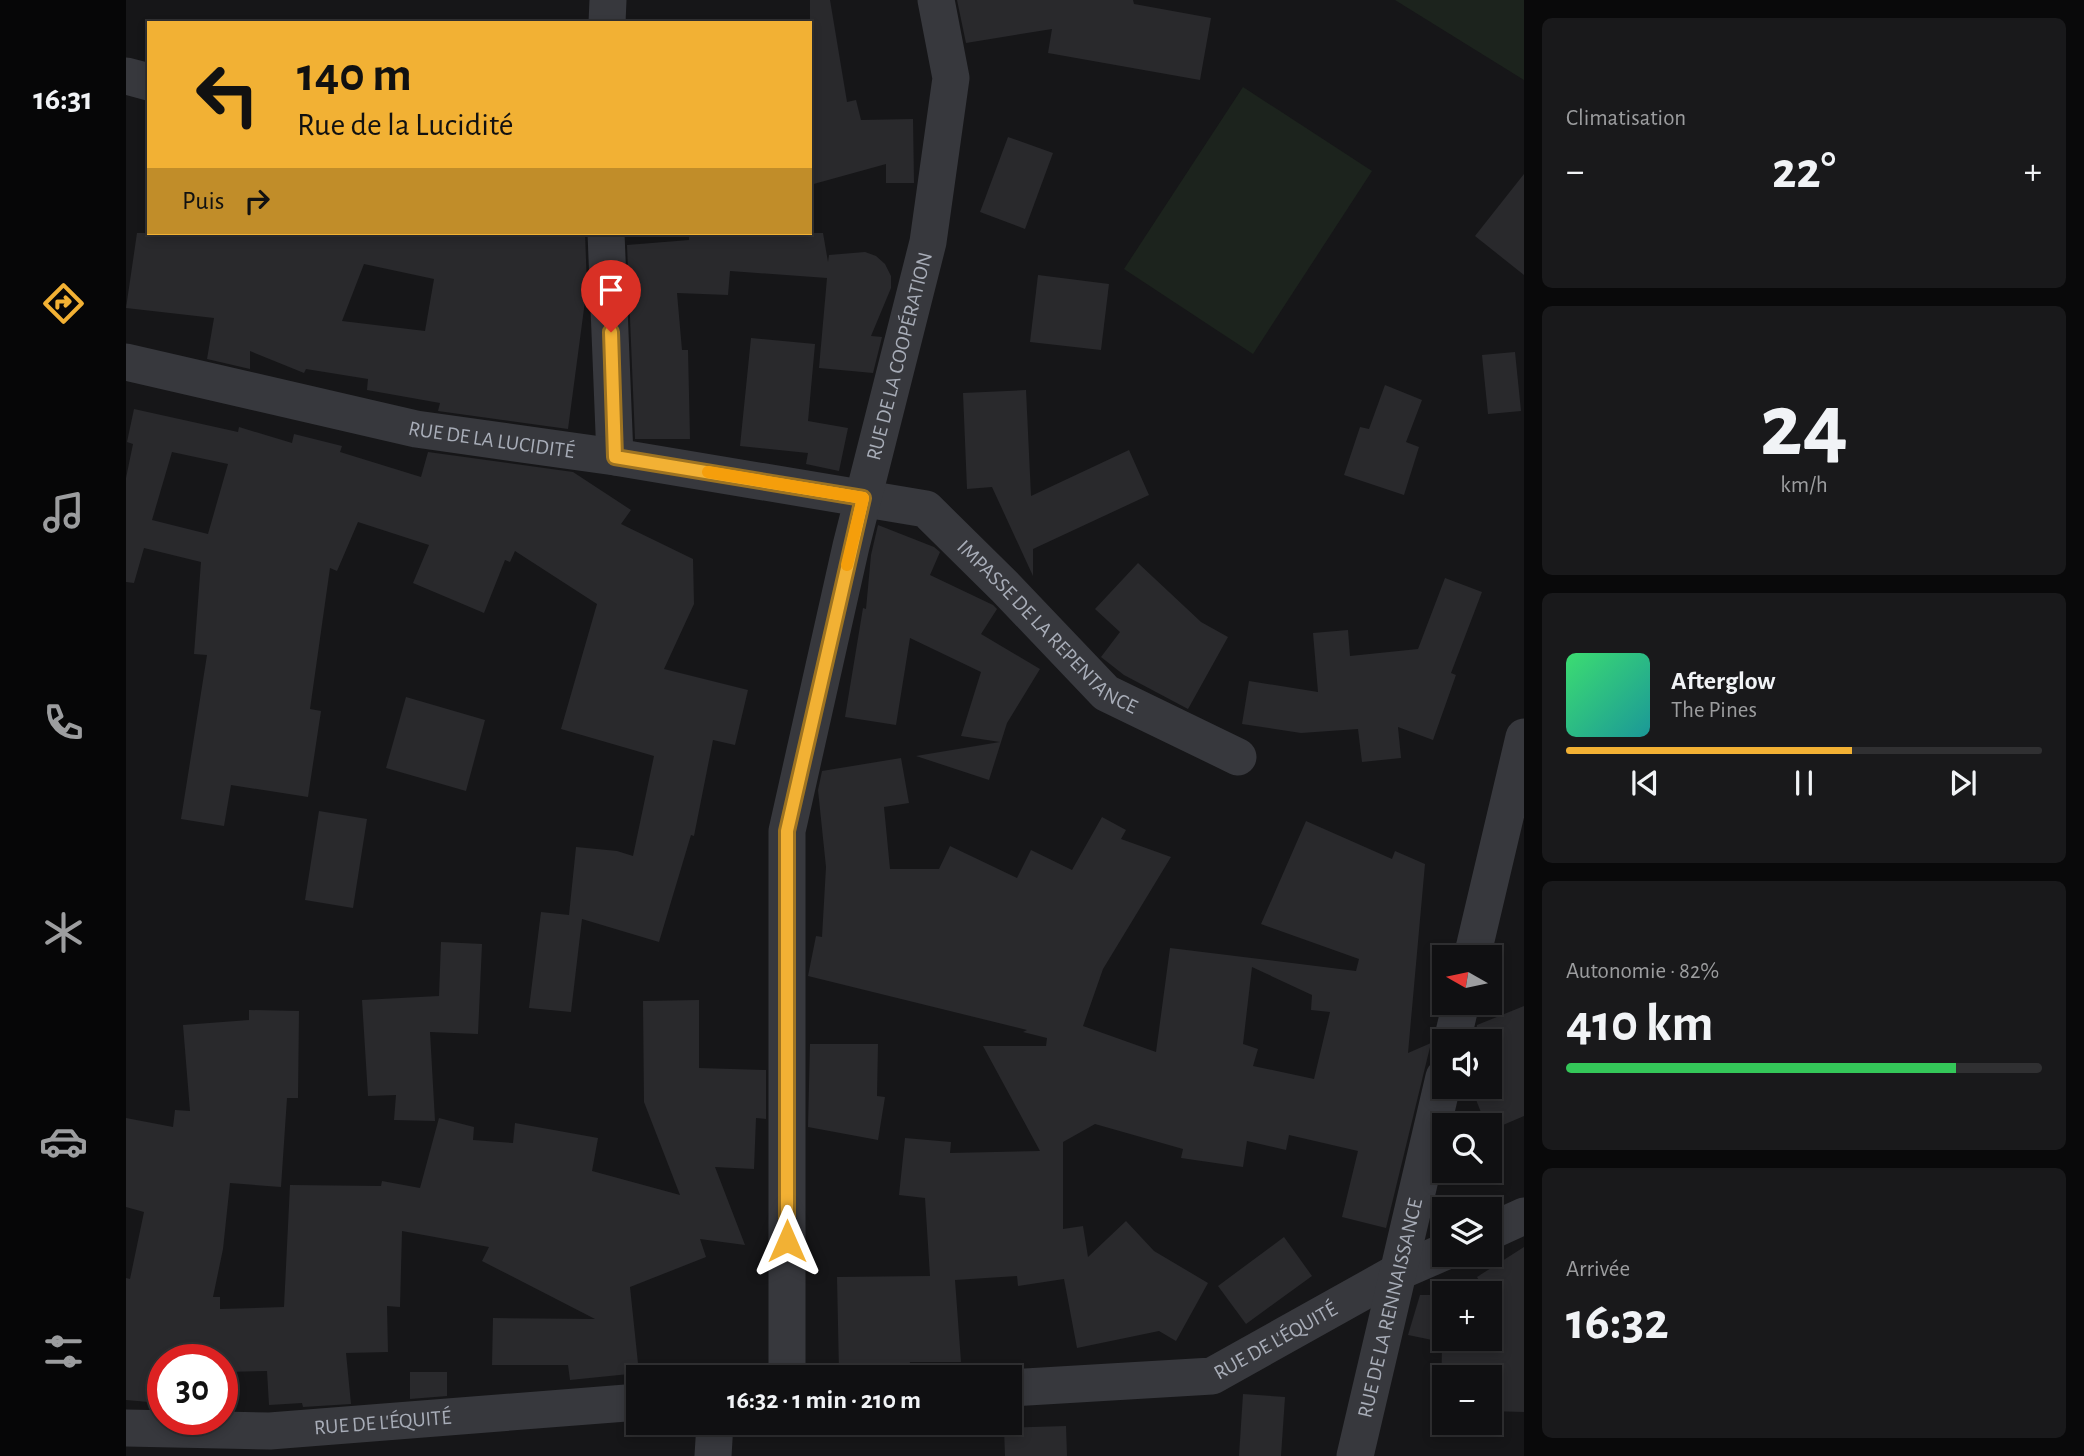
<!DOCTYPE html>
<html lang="fr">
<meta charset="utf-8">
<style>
body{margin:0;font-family:"Alegreya Sans",sans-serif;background:#19191b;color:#f1f3f6;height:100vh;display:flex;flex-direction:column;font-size:26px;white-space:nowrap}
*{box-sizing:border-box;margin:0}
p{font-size:23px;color:#9c9d9f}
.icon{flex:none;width:38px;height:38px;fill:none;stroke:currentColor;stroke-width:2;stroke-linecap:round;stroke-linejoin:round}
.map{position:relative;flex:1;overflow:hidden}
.sheet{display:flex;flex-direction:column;gap:18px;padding:18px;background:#09090a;width:560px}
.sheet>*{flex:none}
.hud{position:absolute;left:21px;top:21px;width:665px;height:214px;border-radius:0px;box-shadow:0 4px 10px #0003,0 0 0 2px #303032;background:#f2b134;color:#111;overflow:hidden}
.needle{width:46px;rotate:279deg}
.fabs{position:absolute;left:1306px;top:945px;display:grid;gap:14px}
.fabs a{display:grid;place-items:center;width:70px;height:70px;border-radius:0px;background:#101012;box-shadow:0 4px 10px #0003,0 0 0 2px #303032;font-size:35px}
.speed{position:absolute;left:21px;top:1344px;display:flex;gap:14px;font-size:35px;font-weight:700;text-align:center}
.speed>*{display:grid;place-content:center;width:91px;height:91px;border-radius:50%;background:#101012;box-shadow:0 4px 10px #0003,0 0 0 2px #303032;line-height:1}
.speed .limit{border:10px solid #d22;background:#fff;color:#111}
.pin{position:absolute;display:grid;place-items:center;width:60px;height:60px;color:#fff;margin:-72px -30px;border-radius:50% 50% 50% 0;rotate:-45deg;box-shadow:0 0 7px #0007}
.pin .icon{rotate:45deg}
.me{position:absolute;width:77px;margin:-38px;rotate:0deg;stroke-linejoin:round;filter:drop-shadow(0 0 5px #0008)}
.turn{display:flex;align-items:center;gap:24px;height:147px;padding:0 35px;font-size:32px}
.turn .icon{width:91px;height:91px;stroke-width:2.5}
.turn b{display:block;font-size:49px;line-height:60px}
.then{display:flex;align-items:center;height:66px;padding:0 35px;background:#0003;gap:14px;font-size:26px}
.big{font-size:52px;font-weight:700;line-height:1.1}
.sheet .widget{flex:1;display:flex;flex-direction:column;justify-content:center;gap:10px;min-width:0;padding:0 24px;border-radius:10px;background:#19191b}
.sheet .dial{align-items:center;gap:0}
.dial b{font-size:91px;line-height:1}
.song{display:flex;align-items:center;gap:21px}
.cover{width:84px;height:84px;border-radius:10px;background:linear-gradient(135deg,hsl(140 70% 55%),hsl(180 70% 35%))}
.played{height:7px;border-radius:4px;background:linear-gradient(90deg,#f2b134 60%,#303032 60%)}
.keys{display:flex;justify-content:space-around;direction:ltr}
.heat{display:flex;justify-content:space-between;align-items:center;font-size:38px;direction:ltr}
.charge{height:10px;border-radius:5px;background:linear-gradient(90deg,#34c759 82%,#303032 0)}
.trip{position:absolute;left:500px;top:1365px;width:396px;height:70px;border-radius:0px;background:#101012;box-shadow:0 4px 10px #0003,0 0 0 2px #303032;font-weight:700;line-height:70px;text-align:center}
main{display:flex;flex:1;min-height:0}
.tabs{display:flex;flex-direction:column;width:126px;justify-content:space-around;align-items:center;background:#060607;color:#9c9d9f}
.tabs .icon{width:49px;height:49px}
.tabs .active{color:#f2b134}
.tabs b{font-size:32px;color:#f1f3f6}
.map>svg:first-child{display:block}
.green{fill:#1c231d}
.building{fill:#29292c;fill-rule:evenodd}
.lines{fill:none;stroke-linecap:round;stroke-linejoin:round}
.street{stroke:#37383d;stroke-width:37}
.route-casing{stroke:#9d7322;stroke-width:18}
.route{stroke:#f2b134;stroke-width:12}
.slow{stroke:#f59e0b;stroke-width:12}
.labels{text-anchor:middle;stroke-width:7;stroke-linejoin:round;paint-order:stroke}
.street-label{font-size:21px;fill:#a8adb8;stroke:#111113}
</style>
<main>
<nav class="tabs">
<b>16:31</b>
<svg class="icon active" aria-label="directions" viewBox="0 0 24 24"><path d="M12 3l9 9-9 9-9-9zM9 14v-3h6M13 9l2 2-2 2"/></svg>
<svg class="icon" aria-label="music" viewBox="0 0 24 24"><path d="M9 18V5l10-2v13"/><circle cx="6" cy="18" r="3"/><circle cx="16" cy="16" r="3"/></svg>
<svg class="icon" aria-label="phone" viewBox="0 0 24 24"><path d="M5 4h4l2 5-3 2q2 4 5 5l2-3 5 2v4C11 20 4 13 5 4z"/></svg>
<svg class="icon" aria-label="climate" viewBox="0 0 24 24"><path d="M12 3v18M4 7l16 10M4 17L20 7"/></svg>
<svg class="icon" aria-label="car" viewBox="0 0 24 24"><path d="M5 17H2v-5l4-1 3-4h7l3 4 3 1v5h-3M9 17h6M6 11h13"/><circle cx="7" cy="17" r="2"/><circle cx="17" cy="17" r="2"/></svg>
<svg class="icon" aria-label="filters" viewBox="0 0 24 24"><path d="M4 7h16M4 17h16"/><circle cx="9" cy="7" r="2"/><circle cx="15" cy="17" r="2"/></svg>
</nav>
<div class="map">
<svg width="1398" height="1456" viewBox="0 0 1398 1456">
<rect width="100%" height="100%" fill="#161618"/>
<g class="green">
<path d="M 1269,0 L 1398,0 L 1398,80 Z"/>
<path d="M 1117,87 L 1246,171 L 1127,354 L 998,269 Z"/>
</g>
<g class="building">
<path d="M 684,0 L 704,0 L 721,102 L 730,100 L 735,120 L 787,119 L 788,183 L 760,183 L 760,164 L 684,185 Z"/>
<path d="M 831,0 L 1007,0 L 1008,4 L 1085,18 L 1074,80 L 922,53 L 926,29 L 840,43 Z"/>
<path d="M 882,137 L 927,153 L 899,229 L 854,212 Z"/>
<path d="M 1398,174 L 1398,275 L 1349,236 Z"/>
<path d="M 11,233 L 459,233 L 461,286 L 442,429 L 312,411 L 314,403 L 241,390 L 242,379 L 180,369 L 178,373 L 124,351 L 124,369 L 81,359 L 88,318 L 0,308 ZM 238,264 L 308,279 L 299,331 L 216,321 Z"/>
<path d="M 563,233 L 697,233 L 702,262 L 703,255 L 739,252 L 750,256 L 759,264 L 765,276 L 765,288 L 745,336 L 756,337 L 747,373 L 693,368 L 701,278 L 604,271 L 602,295 L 551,293 L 556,350 L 562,350 L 564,439 L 509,439 L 501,245 L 563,240 Z"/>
<path d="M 912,275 L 983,284 L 975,350 L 904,342 Z"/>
<path d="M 625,338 L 689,344 L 682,421 L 722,428 L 713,471 L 680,464 L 682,453 L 614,446 Z"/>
<path d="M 1389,352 L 1395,411 L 1362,414 L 1356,355 Z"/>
<path d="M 1259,385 L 1296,400 L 1280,442 L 1293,447 L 1278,495 L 1218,475 L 1234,427 L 1243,429 Z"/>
<path d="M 900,390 L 905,496 L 1003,450 L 1023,495 L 907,549 L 907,576 L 866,487 L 841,489 L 837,393 Z"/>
<path d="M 8,409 L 112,432 L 113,427 L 166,443 L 168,434 L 216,446 L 214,452 L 295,477 L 302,452 L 447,472 L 505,510 L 495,524 L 567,559 L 568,604 L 538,669 L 622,690 L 609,745 L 587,740 L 568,836 L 565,835 L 533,942 L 456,919 L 445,1012 L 403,1008 L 415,912 L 443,915 L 450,847 L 491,851 L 507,856 L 528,756 L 435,729 L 471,604 L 389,551 L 384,562 L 379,560 L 358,613 L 287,583 L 303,545 L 232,522 L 211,571 L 204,568 L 184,709 L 195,711 L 182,797 L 105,785 L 98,826 L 55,819 L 81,655 L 68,654 L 75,562 L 18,548 L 8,583 L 0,582 L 0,478 L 7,444 L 1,442 ZM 46,452 L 102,464 L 82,534 L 26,520 Z"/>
<path d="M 752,525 L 808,547 L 814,552 L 804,575 L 867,605 L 871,609 L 855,634 L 914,669 L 881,723 L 863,780 L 790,756 L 874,742 L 835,736 L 855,672 L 784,638 L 770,725 L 719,717 L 737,608 L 740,609 L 745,555 Z"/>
<path d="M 1012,563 L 1075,622 L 1102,637 L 1062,709 L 998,675 L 975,657 L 994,632 L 969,609 Z"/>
<path d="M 1319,578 L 1356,592 L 1325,673 L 1330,675 L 1307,740 L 1272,727 L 1275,758 L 1236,762 L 1232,729 L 1175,733 L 1116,724 L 1123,681 L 1192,692 L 1187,633 L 1222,630 L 1224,656 L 1292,649 Z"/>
<path d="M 280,697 L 359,720 L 340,791 L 260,768 Z"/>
<path d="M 775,758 L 783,803 L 758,807 L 764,869 L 813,869 L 824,846 L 891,878 L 905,850 L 946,870 L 976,817 L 1000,830 L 995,839 L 1045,857 L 977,969 L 957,1026 L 1030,1052 L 1044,948 L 1230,971 L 1233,959 L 1135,924 L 1180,821 L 1266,859 L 1269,851 L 1299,864 L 1282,1053 L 1305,1043 L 1260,1228 L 1216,1217 L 1232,1151 L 1163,1135 L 1160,1150 L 1121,1141 L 1117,1167 L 1055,1158 L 1057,1149 L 969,1124 L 937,1142 L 937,1229 L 957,1226 L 962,1257 L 1000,1221 L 1028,1251 L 1082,1283 L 1050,1341 L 1033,1331 L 951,1348 L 938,1279 L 892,1286 L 891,1276 L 829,1280 L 835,1362 L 784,1362 L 782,1371 L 713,1372 L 711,1277 L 804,1276 L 799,1198 L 773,1195 L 779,1138 L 825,1142 L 824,1153 L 914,1151 L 857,1046 L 920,1046 L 921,1038 L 897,1032 L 901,1030 L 682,976 L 690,936 L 696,937 L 700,867 L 692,790 L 696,771 ZM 1126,967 L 1186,995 L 1185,1010 L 1204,1012 L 1188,1079 L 1127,1066 L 1132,1049 L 1117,1044 Z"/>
<path d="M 193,811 L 241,819 L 227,908 L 179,900 Z"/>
<path d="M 315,942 L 356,944 L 352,1034 L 304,1032 L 309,1121 L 268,1120 L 270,1095 L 242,1096 L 236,1000 L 313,996 Z"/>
<path d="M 573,1000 L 573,1068 L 640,1070 L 640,1119 L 630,1118 L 628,1169 L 589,1167 L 619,1245 L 574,1239 L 580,1257 L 504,1287 L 513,1373 L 444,1380 L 442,1365 L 366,1365 L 367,1318 L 469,1319 L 356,1261 L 363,1247 L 276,1231 L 274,1307 L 261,1306 L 262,1352 L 220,1353 L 225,1404 L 177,1407 L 176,1403 L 143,1405 L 141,1371 L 96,1372 L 96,1360 L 37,1360 L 34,1403 L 0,1400 L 0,1278 L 4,1279 L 18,1212 L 0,1207 L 0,1118 L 47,1127 L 49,1110 L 64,1111 L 57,1025 L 123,1020 L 123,1010 L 173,1011 L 172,1098 L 161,1098 L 155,1187 L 104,1183 L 97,1249 L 87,1297 L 94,1297 L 94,1309 L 158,1307 L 164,1185 L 255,1186 L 256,1181 L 294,1188 L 313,1118 L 348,1127 L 347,1140 L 387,1143 L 389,1123 L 472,1138 L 466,1171 L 554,1195 L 518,1102 L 517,1001 Z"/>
<path d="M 1398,1006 L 1398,1116 L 1363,1131 L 1363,1125 L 1360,1125 L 1345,1087 L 1363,1087 L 1363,1041 L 1348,1041 L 1351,1025 Z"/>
<path d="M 684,1044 L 752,1044 L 751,1096 L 759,1097 L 752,1140 L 682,1127 Z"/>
<path d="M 1158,1237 L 1186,1276 L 1120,1324 L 1092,1286 Z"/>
<path d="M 1398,1247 L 1398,1412 L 1363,1411 L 1363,1377 L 1318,1377 L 1318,1411 L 1315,1411 L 1316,1342 L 1282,1335 L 1294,1295 L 1318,1295 L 1318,1339 L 1363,1339 L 1363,1293 L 1361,1293 L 1351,1277 Z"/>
<path d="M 284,1372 L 321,1372 L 321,1396 L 284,1399 Z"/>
<path d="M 1117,1394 L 1159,1397 L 1155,1456 L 1113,1456 Z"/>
<path d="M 940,1426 L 941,1456 L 879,1456 L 878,1428 Z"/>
</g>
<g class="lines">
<g class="street">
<path d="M 481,23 L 482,0"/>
<path d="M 0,76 L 23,82"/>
<path d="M 480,233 L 489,457"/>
<path id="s1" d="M 0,362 L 290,429 L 489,457 L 800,509 L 879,587 L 980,693 L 1112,757"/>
<path d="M 1346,957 L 1398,737"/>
<path d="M 1326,1041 L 1335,1003"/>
<path d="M 1363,1232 L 1398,1216"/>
<path id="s2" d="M 661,1377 L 661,831 L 725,546 L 802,242 L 825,78 L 810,0"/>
<path id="s3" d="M 884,1388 L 1086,1376 L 1272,1272 L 1318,1252"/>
<path id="s4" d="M 0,1428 L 144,1431 L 513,1402"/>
<path d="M 587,1456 L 589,1423"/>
<path id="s5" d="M 1229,1456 L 1318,1077"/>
</g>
</g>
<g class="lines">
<defs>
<path id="route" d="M 485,332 L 489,457 L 737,498 L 661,831 L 661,1241"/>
</defs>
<use href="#route" class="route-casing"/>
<use href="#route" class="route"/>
<path class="slow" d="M 582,472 L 737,498 L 721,565"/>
</g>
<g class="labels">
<g class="street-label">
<text dy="7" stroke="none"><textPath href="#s2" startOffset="1034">RUE DE LA COOPÉRATION</textPath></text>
<text dy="7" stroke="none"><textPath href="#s1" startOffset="374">RUE DE LA LUCIDITÉ</textPath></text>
<text dy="7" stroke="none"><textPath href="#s1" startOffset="984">IMPASSE DE LA REPENTANCE</textPath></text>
<text dy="7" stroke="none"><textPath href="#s5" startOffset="152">RUE DE LA RENNAISSANCE</textPath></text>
<text dy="7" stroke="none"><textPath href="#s3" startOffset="275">RUE DE L'ÉQUITÉ</textPath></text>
<text dy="7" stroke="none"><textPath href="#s4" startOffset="257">RUE DE L'ÉQUITÉ</textPath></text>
</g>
</g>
</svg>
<div class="fabs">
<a><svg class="needle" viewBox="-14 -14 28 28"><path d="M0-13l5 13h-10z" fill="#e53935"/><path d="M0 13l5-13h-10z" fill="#9c9d9f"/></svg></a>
<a><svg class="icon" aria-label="sound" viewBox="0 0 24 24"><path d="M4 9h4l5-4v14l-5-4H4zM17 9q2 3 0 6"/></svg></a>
<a><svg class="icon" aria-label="search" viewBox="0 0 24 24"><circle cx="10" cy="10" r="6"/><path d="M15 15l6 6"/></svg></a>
<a><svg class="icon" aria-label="layers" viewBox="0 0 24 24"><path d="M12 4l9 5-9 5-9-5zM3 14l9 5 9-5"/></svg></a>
<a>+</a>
<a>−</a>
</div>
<div class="speed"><div class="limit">30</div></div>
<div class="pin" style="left:485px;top:332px;background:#d93025"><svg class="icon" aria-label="arrive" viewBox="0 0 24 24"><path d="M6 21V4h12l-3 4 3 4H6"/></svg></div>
<svg class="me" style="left:661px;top:1241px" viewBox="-20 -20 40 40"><path d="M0-17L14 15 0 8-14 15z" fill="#f2b134" stroke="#fff" stroke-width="4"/></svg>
<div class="trip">16:32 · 1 min · 210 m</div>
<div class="hud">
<div class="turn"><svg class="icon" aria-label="left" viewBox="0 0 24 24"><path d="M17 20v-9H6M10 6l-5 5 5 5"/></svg><div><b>140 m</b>Rue de la Lucidité</div></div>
<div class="then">Puis<svg class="icon" aria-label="right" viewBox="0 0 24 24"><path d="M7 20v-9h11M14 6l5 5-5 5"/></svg></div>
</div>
</div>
<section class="sheet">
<div class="widget"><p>Climatisation</p>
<div class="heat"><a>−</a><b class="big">22°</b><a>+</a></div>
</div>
<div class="widget dial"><b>24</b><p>km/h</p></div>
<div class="widget">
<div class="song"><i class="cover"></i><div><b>Afterglow</b><p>The Pines</p></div></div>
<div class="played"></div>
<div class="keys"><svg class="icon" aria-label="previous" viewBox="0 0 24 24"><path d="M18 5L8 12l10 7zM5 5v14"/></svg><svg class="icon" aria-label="pause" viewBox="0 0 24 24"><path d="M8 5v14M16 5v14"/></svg><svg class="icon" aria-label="next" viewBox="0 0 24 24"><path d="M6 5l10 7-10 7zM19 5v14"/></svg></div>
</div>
<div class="widget"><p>Autonomie · 82%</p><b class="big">410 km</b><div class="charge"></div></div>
<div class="widget"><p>Arrivée</p><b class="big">16:32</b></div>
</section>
</main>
